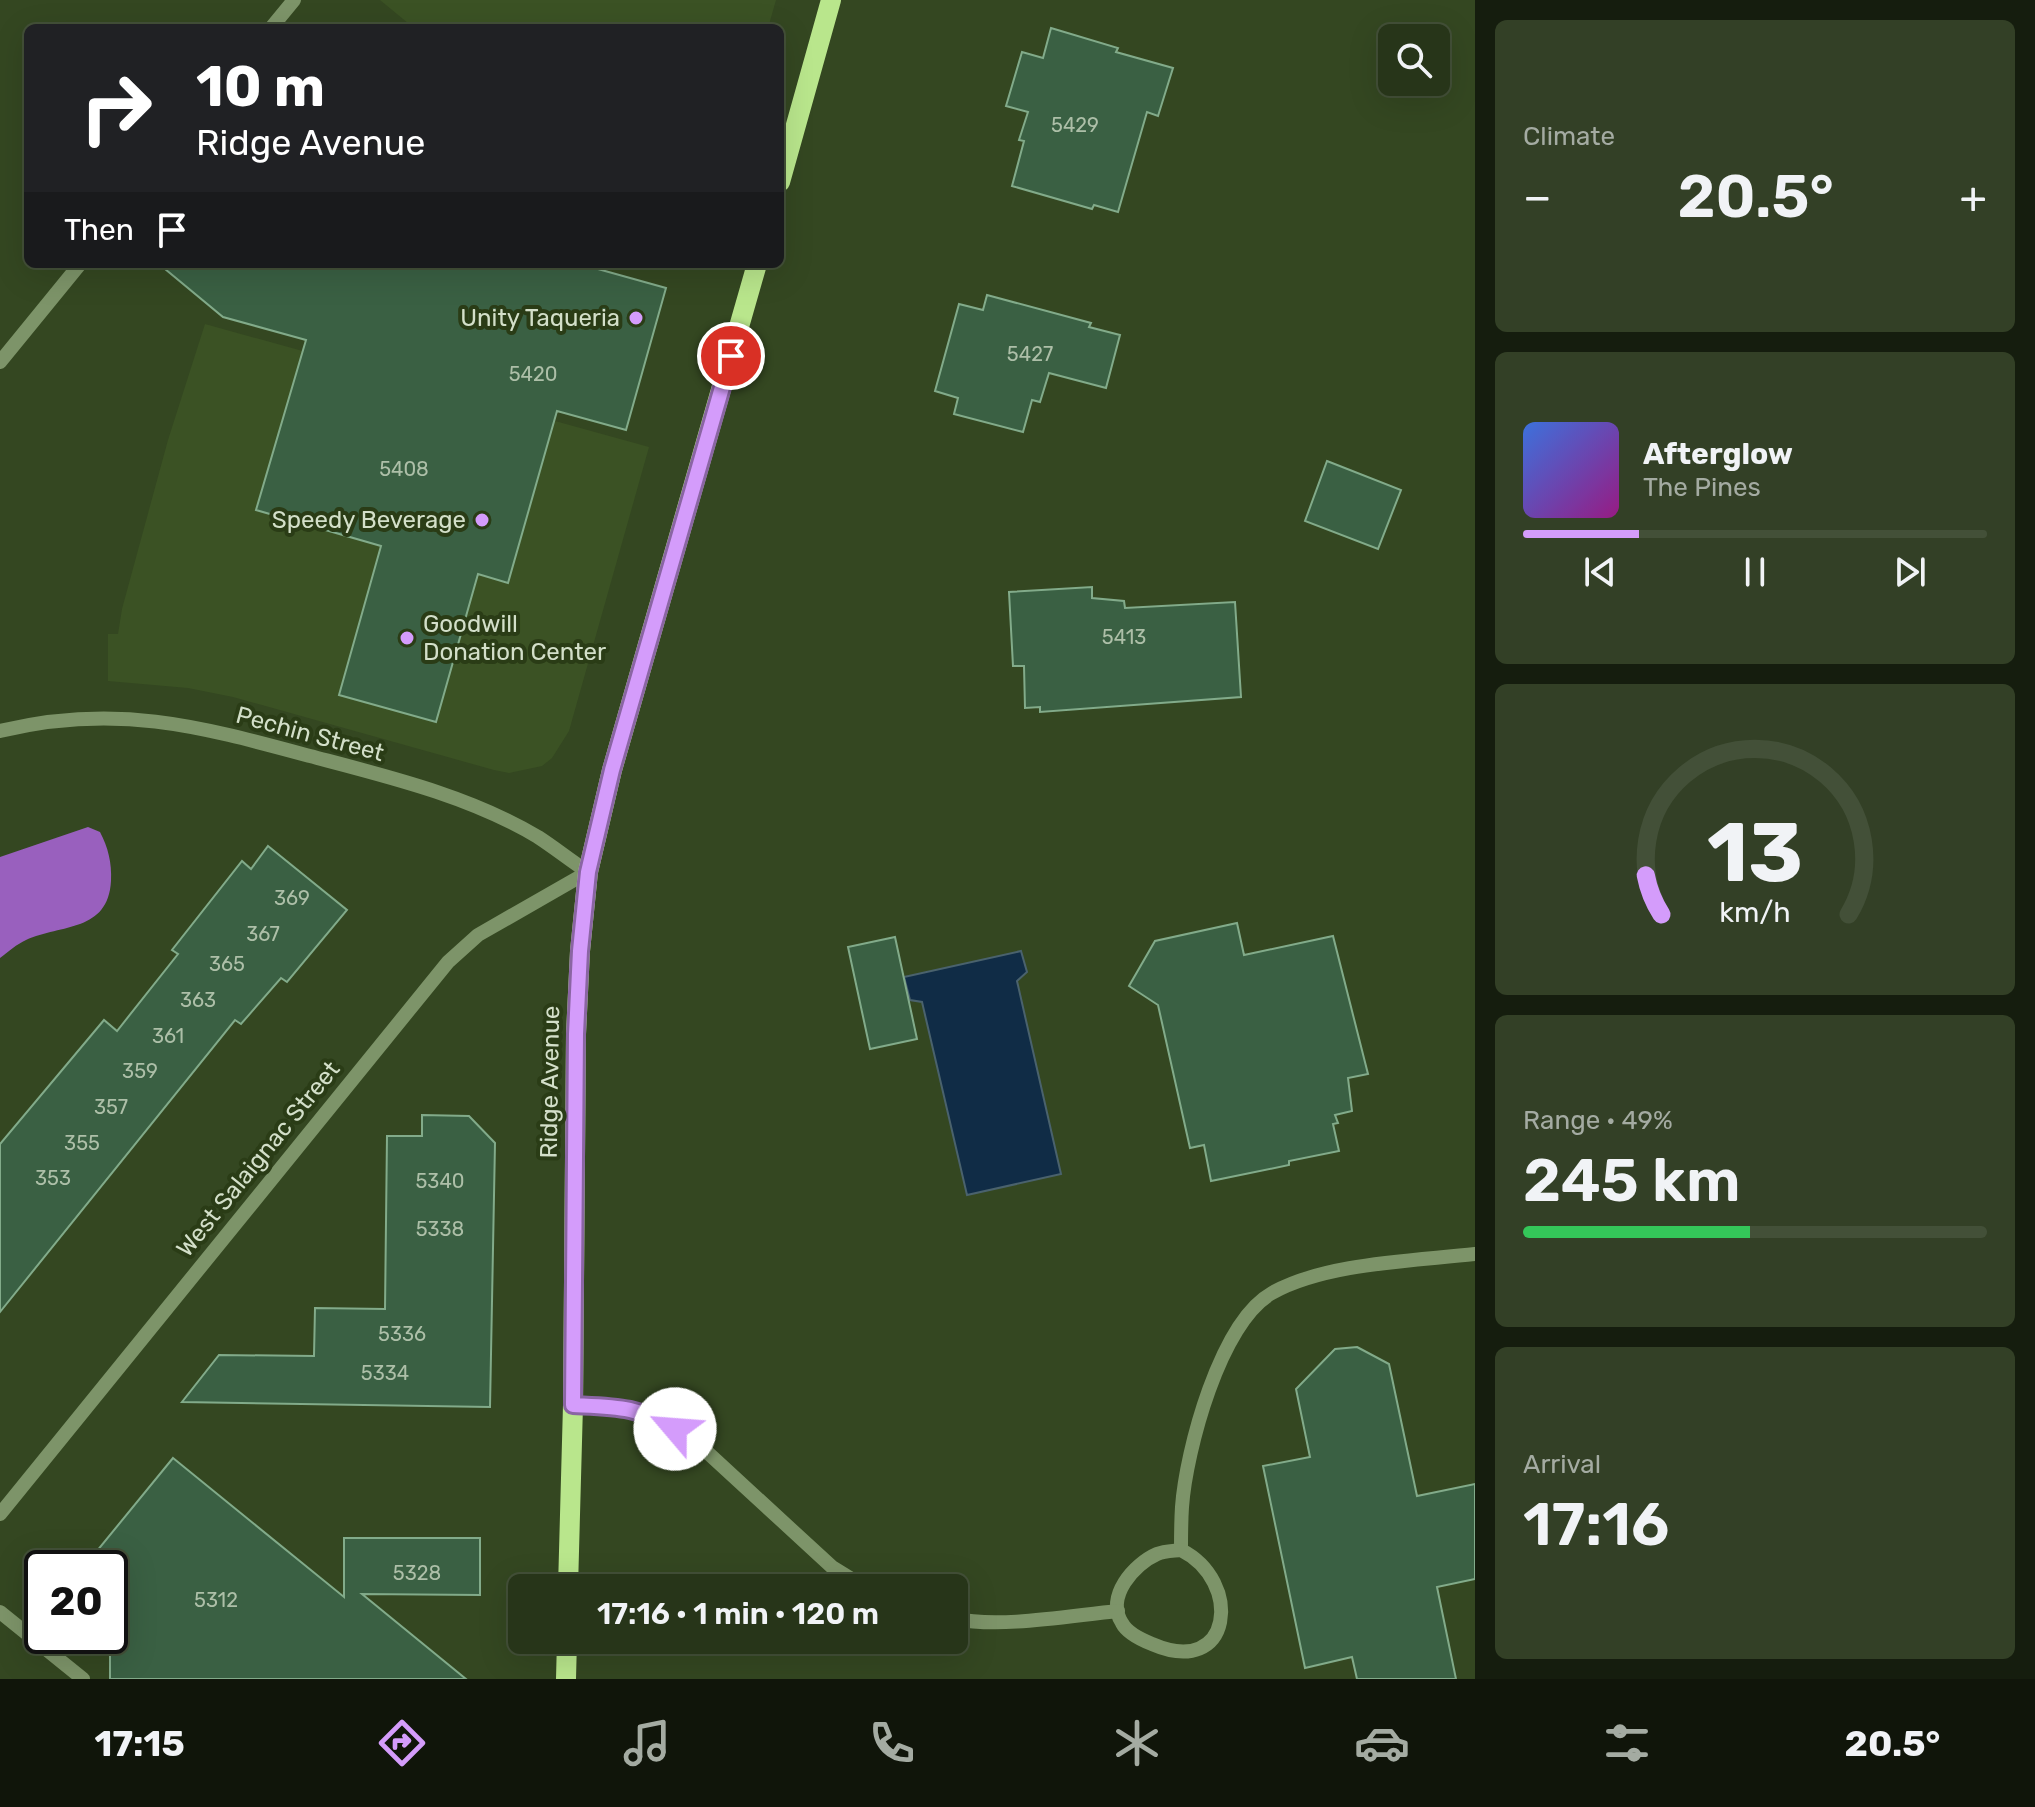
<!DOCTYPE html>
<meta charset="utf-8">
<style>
body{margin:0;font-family:Rubik,sans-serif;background:#334026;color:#f1f3f6;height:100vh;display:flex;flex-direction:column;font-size:30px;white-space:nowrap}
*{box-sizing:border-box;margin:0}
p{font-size:26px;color:#a4aba2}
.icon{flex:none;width:44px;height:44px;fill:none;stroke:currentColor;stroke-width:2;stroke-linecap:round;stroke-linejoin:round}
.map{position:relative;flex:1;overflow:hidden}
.panel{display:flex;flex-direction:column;gap:20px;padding:20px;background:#151d0e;width:560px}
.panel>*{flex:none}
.hud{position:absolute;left:24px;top:24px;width:760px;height:244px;border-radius:12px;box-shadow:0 8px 32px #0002,0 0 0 2px #435038;background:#202124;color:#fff;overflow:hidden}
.fabs{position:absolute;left:1378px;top:24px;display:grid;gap:16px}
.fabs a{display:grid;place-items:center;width:72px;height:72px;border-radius:12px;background:#273519;box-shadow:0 8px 32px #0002,0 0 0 2px #435038;font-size:40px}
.speed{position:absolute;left:24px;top:1550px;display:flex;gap:16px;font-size:40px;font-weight:700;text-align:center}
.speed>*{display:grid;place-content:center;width:104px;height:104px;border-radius:50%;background:#273519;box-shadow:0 8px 32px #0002,0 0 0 2px #435038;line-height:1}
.speed .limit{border:4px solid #111;border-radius:12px;background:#fff;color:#111}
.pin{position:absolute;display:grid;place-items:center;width:68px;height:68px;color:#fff;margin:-34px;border:4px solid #fff;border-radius:50%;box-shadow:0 2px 8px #0007}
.me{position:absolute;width:88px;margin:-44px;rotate:297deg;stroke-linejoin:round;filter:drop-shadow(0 0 6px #0008)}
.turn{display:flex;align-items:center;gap:28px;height:168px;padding:0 40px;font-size:36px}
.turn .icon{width:104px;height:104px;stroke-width:2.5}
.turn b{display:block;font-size:56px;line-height:68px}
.then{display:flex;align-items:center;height:76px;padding:0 40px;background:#0003;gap:16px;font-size:30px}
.big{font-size:60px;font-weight:600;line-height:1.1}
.panel .card{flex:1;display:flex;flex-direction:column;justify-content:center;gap:12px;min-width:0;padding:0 28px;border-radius:12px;background:#334026}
.panel .dial{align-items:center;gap:0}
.dial svg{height:208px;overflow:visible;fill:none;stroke:#435038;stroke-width:7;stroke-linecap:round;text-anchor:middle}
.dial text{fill:#f1f3f6;stroke:none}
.song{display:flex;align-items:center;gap:24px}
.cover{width:96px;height:96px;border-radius:12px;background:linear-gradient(135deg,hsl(220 70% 55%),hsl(310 70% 35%))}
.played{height:8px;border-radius:4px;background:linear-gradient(90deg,#d49cfb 25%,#435038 25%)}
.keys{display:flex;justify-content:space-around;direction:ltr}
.heat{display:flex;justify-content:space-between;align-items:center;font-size:44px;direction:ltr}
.charge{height:12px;border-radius:6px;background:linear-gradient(90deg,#34c759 49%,#435038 0)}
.trip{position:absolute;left:508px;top:1574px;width:460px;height:80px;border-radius:12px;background:#273519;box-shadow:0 8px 32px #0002,0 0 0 2px #435038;font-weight:600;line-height:80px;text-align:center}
.tabs{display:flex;height:128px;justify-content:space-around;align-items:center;background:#10150a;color:#a4aba2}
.tabs .icon{width:56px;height:56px}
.tabs .current{color:#d49cfb}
.tabs b{font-size:36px;color:#f1f3f6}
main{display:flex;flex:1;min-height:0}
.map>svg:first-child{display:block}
.built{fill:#3b5224}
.forest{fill:#9960be}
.water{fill:#102c46;stroke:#4a626d;stroke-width:2}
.building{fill:#3a6043;stroke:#82ab8a;stroke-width:2}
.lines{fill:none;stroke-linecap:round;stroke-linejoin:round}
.minor{stroke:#7d9469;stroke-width:14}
.major{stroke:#b9e68c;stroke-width:20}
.route-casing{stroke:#8a65a3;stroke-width:20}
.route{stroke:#d49cfb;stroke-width:14}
.poi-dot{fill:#d49cfb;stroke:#2a3c16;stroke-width:3}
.labels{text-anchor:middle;stroke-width:8;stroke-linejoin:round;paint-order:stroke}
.number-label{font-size:20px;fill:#adbfa8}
.poi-label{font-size:24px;fill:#d3dfc9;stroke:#2a3c16;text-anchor:end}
.street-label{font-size:24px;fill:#d3dfc9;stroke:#2a3c16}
</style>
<main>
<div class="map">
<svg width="1475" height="1679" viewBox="0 0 1475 1679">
<rect width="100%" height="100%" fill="#344721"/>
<g class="built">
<path d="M 380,0 L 776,0 L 768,28 L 414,28 Z"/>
<path d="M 205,324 L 649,447 L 569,731 L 552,758 L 542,766 L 509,773 L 494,770 L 233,697 L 188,688 L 108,681 L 108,634 L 118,634 L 122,609 L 168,440 Z"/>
</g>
<path class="forest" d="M 88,827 L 100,832 C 108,847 112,863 111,881 C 108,932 62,924 26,940 C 17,944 8,952 0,958 L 0,857 Z"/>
<path class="water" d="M 1021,951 L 1027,972 L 1017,981 L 1061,1174 L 967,1195 L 922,1002 L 910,1000 L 904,977 Z"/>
<g class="building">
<path d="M 1051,28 L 1118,48 L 1116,52 L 1173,68 L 1158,116 L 1147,112 L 1118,212 L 1094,205 L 1092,209 L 1012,186 L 1024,141 L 1019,140 L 1028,112 L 1006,106 L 1022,52 L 1043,58 Z"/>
<path d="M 159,264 L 580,264 L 666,288 L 626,430 L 557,411 L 508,583 L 478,574 L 436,722 L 339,695 L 381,546 L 256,510 L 306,340 L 223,317 Z"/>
<path d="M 987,295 L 1091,323 L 1089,327 L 1120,335 L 1106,388 L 1049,373 L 1040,402 L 1032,400 L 1023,432 L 954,414 L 958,398 L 935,391 L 959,304 L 983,310 Z"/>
<path d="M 1327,461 L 1401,490 L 1378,549 L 1305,521 Z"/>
<path d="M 1092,587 L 1092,598 L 1124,601 L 1125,608 L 1235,602 L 1241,697 L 1040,712 L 1040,707 L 1025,708 L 1024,666 L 1013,666 L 1009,592 Z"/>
<path d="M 268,846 L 347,910 L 287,982 L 281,978 L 241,1024 L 235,1020 L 0,1312 L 0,1144 L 104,1020 L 117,1031 L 178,954 L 172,950 L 242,861 L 251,869 Z"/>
<path d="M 1237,923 L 1244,955 L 1333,936 L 1368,1074 L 1348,1078 L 1352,1111 L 1335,1115 L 1338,1123 L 1333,1124 L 1339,1151 L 1289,1161 L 1289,1165 L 1211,1181 L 1204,1145 L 1190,1148 L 1158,1005 L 1129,986 L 1155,941 Z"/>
<path d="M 895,937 L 917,1039 L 870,1049 L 848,947 Z"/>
<path d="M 422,1115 L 469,1116 L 495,1143 L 490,1407 L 182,1402 L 219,1355 L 314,1356 L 315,1308 L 385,1309 L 387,1136 L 422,1136 Z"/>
<path d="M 1357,1347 L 1389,1364 L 1417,1496 L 1475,1484 L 1475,1579 L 1437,1587 L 1456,1679 L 1357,1679 L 1352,1657 L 1305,1668 L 1263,1466 L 1310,1457 L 1296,1389 L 1335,1349 Z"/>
<path d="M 173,1458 L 344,1597 L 344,1538 L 480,1538 L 480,1595 L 362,1594 L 466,1679 L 110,1679 L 110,1568 L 83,1568 Z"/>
</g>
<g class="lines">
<g class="minor">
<path d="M 271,28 L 294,0"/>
<path d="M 0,362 L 80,264"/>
<path d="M 0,731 C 116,703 199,726 310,756 C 386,776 470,796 538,837 C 555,848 571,861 588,872 L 478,935 L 448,962 L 0,1514"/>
<path d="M 573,1405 L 631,1408 L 656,1417 L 695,1441 L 832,1567 L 866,1588"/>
<path d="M 1181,1550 C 1181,1536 1181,1522 1182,1507 C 1186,1451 1220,1322 1272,1293 C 1325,1263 1414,1261 1475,1254"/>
<path d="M 1181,1550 C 1243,1581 1233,1679 1152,1644 C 1142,1640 1127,1633 1122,1623 C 1105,1597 1134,1564 1157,1554 C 1164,1551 1173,1551 1181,1550 Z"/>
<path d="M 0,1612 L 83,1679"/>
<path d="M 954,1619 C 1004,1628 1067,1616 1118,1611"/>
</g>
<g class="major">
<path d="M 780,182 L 831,0"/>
<path d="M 568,1588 L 573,1405 L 576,1034 L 580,951 L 588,872 L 612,770 L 757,264"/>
<path d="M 566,1679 L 567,1640"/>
</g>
</g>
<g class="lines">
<defs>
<path id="route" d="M 675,1429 C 637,1406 616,1407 573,1405 L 576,1034 L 580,951 L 588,872 L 612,770 L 731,356"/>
</defs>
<use href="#route" class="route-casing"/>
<use href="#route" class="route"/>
</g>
<g class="poi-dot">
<circle cx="636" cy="318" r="8"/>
<circle cx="482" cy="520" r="8"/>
<circle cx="407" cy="638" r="8"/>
</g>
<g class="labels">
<g class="number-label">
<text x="1075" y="132">5429</text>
<text x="1030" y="361">5427</text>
<text x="533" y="381">5420</text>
<text x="404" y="476">5408</text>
<text x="1124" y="644">5413</text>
<text x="292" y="905">369</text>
<text x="263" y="941">367</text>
<text x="227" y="971">365</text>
<text x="198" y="1007">363</text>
<text x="168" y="1043">361</text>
<text x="140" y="1078">359</text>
<text x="111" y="1114">357</text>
<text x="82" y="1150">355</text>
<text x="53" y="1185">353</text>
<text x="440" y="1188">5340</text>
<text x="440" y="1236">5338</text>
<text x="402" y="1341">5336</text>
<text x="385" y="1380">5334</text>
<text x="417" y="1580">5328</text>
<text x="216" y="1607">5312</text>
</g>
<g class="poi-label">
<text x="620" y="326">Unity Taqueria</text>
<text x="466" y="528">Speedy Beverage</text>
<text x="423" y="632" text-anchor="start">Goodwill<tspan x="423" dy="28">Donation Center</tspan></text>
</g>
<g class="street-label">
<text transform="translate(310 734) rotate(15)" y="8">Pechin Street</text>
<text transform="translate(550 1082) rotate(-89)" y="8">Ridge Avenue</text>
<text transform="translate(258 1159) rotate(-51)" y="8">West Salaignac Street</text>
</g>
</g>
</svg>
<div class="fabs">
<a><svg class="icon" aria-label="search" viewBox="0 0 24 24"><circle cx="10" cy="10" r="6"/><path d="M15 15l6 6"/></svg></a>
</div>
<div class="speed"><div class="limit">20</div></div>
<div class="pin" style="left:731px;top:356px;background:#d93025"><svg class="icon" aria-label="arrive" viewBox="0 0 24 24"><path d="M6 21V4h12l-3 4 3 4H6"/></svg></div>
<svg class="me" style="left:675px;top:1429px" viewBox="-20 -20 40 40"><circle r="19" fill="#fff"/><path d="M0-13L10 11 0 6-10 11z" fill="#d49cfb"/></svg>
<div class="trip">17:16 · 1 min · 120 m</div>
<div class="hud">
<div class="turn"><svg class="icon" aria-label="right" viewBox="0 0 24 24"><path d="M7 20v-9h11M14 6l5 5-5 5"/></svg><div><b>10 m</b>Ridge Avenue</div></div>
<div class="then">Then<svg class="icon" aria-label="arrive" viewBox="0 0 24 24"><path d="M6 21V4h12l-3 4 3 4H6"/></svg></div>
</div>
</div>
<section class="panel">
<div class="card"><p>Climate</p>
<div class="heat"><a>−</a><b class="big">20.5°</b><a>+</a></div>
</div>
<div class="card">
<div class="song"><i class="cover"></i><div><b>Afterglow</b><p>The Pines</p></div></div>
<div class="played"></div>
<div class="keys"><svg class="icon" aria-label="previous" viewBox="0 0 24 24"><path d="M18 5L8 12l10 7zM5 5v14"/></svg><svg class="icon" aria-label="pause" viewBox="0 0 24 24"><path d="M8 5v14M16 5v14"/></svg><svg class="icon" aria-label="next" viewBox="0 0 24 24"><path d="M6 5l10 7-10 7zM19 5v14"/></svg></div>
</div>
<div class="card dial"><svg viewBox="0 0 100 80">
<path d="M14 69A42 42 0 1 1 86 69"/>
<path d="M14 69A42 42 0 0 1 8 54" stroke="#d49cfb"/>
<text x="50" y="56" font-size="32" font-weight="700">13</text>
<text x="50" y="72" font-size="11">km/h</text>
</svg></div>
<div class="card"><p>Range · 49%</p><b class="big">245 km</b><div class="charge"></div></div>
<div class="card"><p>Arrival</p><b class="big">17:16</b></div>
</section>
</main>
<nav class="tabs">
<b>17:15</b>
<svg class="icon current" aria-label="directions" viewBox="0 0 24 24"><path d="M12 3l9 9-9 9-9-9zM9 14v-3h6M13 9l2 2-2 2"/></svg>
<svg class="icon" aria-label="music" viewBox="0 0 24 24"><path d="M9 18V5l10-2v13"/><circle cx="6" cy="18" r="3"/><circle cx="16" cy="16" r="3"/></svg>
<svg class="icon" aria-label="phone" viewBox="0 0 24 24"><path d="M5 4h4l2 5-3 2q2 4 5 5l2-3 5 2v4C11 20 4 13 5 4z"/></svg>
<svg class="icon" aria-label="climate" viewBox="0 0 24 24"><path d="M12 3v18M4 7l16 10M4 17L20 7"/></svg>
<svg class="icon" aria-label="car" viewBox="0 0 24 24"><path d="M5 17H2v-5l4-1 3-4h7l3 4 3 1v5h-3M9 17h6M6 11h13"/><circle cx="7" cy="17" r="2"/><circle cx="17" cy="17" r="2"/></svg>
<svg class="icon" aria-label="filters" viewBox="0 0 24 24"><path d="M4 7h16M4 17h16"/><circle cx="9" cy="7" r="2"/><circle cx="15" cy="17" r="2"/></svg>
<b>20.5°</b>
</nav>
